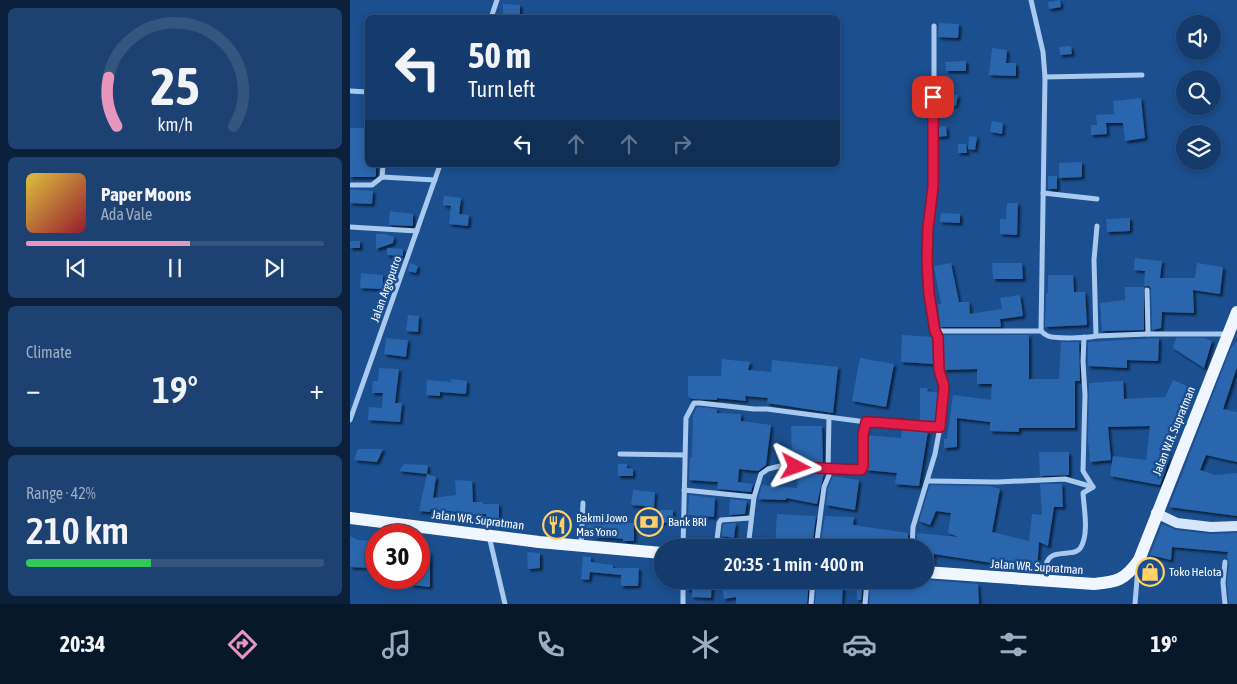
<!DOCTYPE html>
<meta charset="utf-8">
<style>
body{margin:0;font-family:"Asap Condensed",sans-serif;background:#1d4271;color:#f1f3f6;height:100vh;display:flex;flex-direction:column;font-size:19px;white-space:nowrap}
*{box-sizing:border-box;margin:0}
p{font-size:16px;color:#9dadc1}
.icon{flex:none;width:28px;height:28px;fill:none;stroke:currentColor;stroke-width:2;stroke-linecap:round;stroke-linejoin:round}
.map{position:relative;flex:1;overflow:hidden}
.drawer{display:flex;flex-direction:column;gap:8px;padding:8px;background:#0b203b;width:350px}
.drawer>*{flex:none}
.banner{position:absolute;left:15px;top:15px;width:475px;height:152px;border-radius:8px;box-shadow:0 2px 8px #0003,0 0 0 1px #33557e;background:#143b6b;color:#f1f3f6;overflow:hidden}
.tools{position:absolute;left:826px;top:15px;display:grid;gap:10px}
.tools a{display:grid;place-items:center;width:45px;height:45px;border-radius:50%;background:#143b6b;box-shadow:0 2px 8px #0003,0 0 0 1px #33557e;font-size:25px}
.speed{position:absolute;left:15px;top:524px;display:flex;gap:10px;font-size:25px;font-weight:700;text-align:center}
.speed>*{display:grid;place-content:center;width:65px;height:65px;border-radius:50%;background:#143b6b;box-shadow:0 2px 8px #0003,0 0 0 1px #33557e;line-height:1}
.speed .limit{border:8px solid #d22;background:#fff;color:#111}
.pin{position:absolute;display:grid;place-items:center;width:42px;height:42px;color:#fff;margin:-21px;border-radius:10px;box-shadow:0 2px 8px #0006}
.me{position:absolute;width:55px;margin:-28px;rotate:94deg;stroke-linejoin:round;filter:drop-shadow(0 0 4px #0008)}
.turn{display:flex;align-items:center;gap:18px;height:105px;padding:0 20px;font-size:22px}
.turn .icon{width:65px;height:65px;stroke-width:2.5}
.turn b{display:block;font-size:35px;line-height:42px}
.lanes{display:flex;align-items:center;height:48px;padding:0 20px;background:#0003;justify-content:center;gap:25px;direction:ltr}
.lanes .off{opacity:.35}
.big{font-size:38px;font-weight:600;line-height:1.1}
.drawer .tile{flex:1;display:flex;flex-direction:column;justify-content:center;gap:8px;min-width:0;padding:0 18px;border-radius:8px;background:#1d4271}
.drawer .dial{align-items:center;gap:0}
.dial svg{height:130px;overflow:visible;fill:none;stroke:#33557e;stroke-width:7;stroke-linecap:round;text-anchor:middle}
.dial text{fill:#f1f3f6;stroke:none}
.song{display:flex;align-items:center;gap:15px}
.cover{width:60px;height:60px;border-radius:8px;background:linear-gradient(135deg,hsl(50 70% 55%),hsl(350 70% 35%))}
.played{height:5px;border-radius:2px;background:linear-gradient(90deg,#e797bd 55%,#33557e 55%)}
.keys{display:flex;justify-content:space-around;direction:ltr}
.heat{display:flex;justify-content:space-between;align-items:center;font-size:28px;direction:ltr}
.charge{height:8px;border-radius:4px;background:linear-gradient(90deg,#34c759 42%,#33557e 0)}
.trip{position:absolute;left:304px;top:539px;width:280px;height:50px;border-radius:25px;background:#143b6b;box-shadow:0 2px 8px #0003,0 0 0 1px #33557e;font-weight:600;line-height:50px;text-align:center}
.menu{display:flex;height:80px;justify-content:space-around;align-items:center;background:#08182b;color:#9dadc1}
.menu .icon{width:35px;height:35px}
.menu .selected{color:#e797bd}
.menu b{font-size:22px;color:#f1f3f6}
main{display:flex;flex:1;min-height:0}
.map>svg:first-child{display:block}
.building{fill:#2a66ad;filter:url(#shadow)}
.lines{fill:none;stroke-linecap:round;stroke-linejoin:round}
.street{stroke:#a9c9ee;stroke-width:5}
.secondary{stroke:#d6e6fa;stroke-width:10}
.primary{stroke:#f0f6ff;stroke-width:12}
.route-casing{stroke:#92132f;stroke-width:12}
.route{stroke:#e11d48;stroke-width:9}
.labels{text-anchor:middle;stroke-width:5;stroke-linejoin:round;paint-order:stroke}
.street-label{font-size:12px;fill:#fff;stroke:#1b4f8f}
.poi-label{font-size:12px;fill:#fff;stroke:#1b4f8f;text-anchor:start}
</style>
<main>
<section class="drawer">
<div class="tile dial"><svg viewBox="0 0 100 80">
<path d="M14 69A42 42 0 1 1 86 69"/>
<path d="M14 69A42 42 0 0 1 9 39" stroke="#e797bd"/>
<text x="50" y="56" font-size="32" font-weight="700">25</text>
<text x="50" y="72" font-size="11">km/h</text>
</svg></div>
<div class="tile">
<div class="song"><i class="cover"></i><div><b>Paper Moons</b><p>Ada Vale</p></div></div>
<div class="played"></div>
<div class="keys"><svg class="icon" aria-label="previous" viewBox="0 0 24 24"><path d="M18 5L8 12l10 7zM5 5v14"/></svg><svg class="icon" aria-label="pause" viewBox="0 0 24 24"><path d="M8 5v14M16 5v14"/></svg><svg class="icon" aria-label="next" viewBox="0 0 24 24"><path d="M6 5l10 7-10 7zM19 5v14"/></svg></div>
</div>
<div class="tile"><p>Climate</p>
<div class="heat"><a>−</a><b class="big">19°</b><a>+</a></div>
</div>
<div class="tile"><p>Range · 42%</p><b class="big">210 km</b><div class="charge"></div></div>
</section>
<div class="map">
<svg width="887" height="604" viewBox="0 0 887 604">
<defs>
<filter id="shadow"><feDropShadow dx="2.5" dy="2.5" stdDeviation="1" flood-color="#0009"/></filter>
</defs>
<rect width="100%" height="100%" fill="#1b4f8f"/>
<g class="building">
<path d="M 710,0 L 711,7 L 699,9 L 698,2 Z"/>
<path d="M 153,4 L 170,5 L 170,16 L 153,15 Z"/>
<path d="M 589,23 L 609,24 L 608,38 L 588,37 Z"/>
<path d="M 721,46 L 722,54 L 710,55 L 709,47 Z"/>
<path d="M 642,48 L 657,50 L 656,63 L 666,63 L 666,76 L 639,75 Z"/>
<path d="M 616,61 L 616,71 L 596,71 L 595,62 Z"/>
<path d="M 588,76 L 597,76 L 597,93 L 608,95 L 606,106 L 592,104 L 593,98 L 590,84 L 588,84 Z"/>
<path d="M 791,98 L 795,138 L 775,141 L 773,123 L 756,123 L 757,134 L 741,135 L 741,125 L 747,125 L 746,115 L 764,114 L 763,101 Z"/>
<path d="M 642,121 L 653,123 L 652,134 L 640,132 Z"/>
<path d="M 596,126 L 597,136 L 587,137 L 587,127 Z"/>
<path d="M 0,128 L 18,128 L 18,165 L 26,165 L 26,176 L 24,177 L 0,177 Z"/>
<path d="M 619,136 L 627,137 L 625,150 L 618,149 Z"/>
<path d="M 608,144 L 616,144 L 617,153 L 608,153 Z"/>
<path d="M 732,162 L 732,177 L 709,178 L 709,163 Z"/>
<rect x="698" y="176" width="9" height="13"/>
<path d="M 0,189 L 23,191 L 22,204 L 0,203 Z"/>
<path d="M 94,196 L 111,198 L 109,214 L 119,215 L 118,226 L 99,224 L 101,206 L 93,205 Z"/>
<path d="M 657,203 L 668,203 L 667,235 L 650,234 L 650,219 L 656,219 Z"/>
<path d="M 40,211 L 63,214 L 63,226 L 39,225 Z"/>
<path d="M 591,213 L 610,214 L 610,223 L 590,222 Z"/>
<path d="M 780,218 L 780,231 L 757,232 L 756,219 Z"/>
<path d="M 26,234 L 35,234 L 44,237 L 43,243 L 26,249 Z"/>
<rect x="0" y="241" width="10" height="7"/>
<path d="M 37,248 L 53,249 L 53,256 L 37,255 Z"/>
<path d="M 785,258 L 812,261 L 810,278 L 845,278 L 847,263 L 873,267 L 870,294 L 843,290 L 844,313 L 812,312 L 811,328 L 802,330 L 801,289 L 799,286 L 794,286 L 795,271 L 784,270 Z"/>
<path d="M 60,263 L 68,266 L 66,273 L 58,271 Z"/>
<path d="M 601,263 L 609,302 L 619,302 L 620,314 L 652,309 L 650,298 L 670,295 L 673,316 L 650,319 L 651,327 L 590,327 L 588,304 L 591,304 L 584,266 Z"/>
<path d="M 642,263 L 672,263 L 673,279 L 643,279 Z"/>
<path d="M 11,273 L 33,275 L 33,289 L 10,288 Z"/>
<path d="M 698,275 L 723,275 L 724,292 L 735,292 L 737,325 L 695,327 L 696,293 L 698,293 Z"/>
<path d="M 775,287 L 794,287 L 794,330 L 752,331 L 750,303 L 775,300 Z"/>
<path d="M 58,315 L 69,316 L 68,332 L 56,331 Z"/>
<path d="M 552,335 L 583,337 L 584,364 L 551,362 Z"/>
<path d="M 592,335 L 679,335 L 679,379 L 709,379 L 711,342 L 729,342 L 730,381 L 725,381 L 725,428 L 669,428 L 669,432 L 640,431 L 640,422 L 607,418 L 607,447 L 594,448 L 594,439 L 597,439 L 603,395 L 641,400 L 642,384 L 627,384 L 627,369 L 594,370 Z"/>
<path d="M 36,338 L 58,340 L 56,357 L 34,354 Z"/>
<path d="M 809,338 L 808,361 L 777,360 L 777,368 L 738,366 L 738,342 Z"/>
<path d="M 826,338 L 854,338 L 862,341 L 854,368 L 823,348 Z"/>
<path d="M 887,341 L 887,367 L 873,409 L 887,412 L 887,462 L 856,455 L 850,470 L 865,475 L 887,473 L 887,516 L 819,507 L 881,348 Z"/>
<path d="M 510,358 L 544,364 L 536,407 L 502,401 Z"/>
<path d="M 372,359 L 400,362 L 398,370 L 421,372 L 422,360 L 488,367 L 483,413 L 417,403 L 418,398 L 395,396 L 396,401 L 367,398 L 367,400 L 343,399 L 338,397 L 338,376 L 371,376 Z"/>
<path d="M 29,368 L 49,369 L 45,403 L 52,403 L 50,422 L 18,420 L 19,407 L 32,408 L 33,393 L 22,393 L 23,381 L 28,381 Z"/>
<path d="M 101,379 L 117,381 L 116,394 L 90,392 L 90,396 L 76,395 L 77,380 L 101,382 Z"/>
<path d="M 823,380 L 842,388 L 821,429 L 816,469 L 810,485 L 760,476 L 763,456 L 796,460 L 800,426 L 758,427 L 761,460 L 740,462 L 738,440 L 739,383 L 773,381 L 774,399 L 815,397 Z"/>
<path d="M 570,388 L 578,388 L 577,391 L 589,393 L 586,423 L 570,423 Z"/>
<path d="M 347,407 L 367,409 L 367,413 L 391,414 L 391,421 L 421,425 L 416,465 L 408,471 L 389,469 L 388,482 L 403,484 L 401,492 L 367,489 L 368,482 L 339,480 L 340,457 L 342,457 L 343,415 Z"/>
<path d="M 441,426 L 472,426 L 473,464 L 442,462 Z"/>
<path d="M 552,429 L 570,432 L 578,431 L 569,486 L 545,484 L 547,473 L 516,470 L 517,466 L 517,435 L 551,438 Z"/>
<path d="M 8,449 L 33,449 L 27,462 L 4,460 Z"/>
<path d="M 689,452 L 719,452 L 719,475 L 690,476 Z"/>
<path d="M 54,464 L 78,465 L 77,474 L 49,471 Z"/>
<path d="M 268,464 L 277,464 L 277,468 L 283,469 L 283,476 L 268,476 Z"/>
<path d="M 442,471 L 474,473 L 467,504 L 436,498 L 436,500 L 408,499 L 412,485 L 447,488 L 448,476 L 442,476 Z"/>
<path d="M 77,474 L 86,477 L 83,498 L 106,495 L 105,480 L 122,481 L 123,502 L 133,502 L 133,504 L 149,504 L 149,523 L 136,523 L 136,514 L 107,515 L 107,512 L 81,509 L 80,512 L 69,511 Z"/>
<path d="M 483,476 L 509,480 L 505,510 L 476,505 L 478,488 Z"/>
<path d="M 690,484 L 712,484 L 713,507 L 704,507 L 698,546 L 689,542 L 687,570 L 584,554 L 583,564 L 575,564 L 575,548 L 566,548 L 567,533 L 608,537 L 598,533 L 601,513 L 586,511 L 580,525 L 569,521 L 580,485 L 639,486 L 650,489 L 642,532 L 679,541 L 682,514 L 692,515 Z"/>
<path d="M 283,490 L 305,492 L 304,507 L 281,505 Z"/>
<path d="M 339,495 L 365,498 L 364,517 L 354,516 L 354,520 L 345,519 L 346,516 L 338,515 Z"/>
<path d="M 380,499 L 397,501 L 395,514 L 379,515 Z"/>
<path d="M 310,510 L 323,510 L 323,522 L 310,523 Z"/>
<path d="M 427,514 L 466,516 L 462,548 L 425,548 Z"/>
<path d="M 237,515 L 251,515 L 251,520 L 271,522 L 271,523 L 284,523 L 284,541 L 273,541 L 273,539 L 264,538 L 245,537 L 245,534 L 236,534 Z"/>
<path d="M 475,516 L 504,517 L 503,525 L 558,533 L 558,548 L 504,548 L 504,542 L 496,542 L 496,548 L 470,548 Z"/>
<path d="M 386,523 L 384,538 L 372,536 L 373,524 Z"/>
<path d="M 812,524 L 826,530 L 860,534 L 887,533 L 887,604 L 879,604 L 877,583 L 879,562 L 877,558 L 878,552 L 822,547 L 821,560 L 800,555 Z"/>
<path d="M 0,536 L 8,540 L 25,541 L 21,553 L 25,553 L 22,568 L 0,567 Z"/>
<path d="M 69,550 L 80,552 L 80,587 L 61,585 L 62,578 L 69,578 Z"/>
<path d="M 177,552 L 190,553 L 190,568 L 178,569 Z"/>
<path d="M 233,556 L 241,557 L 241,562 L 263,565 L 263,568 L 289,568 L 288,586 L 271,586 L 271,575 L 240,572 L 239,580 L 231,579 Z"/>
<path d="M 337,580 L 362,580 L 361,598 L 342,597 L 342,590 L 337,590 Z"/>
<path d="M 371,580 L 459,580 L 457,604 L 386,604 L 386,597 L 374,599 Z"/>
<path d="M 467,580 L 493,580 L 492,604 L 465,604 Z"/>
<path d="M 506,580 L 513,580 L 511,600 L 507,600 Z"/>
<path d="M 521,580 L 548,580 L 548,581 L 576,580 L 628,584 L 629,604 L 519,604 Z"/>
</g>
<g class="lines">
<g class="street">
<path d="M 681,0 L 693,52 L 695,77 L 691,331 C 693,333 695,335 698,336 C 705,339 739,338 746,336 L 798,334 L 878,334"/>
<path d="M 141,18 L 147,0"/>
<path d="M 695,77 L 792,75"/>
<path d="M 0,91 L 18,92"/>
<path d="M 32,177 L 33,165"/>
<path d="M 0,185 L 22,185 L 32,177 L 85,180"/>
<path d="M 693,193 L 747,199"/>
<path d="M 0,227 L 67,231"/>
<path d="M 797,290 L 798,334"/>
<path d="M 585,331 L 691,331"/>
<path d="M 746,336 L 744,260 L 747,226"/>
<path d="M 0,420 L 90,165"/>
<path d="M 270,454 L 334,455"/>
<path d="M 578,481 L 647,482 L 715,479 L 743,487"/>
<path d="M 334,490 L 404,497"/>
<path d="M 139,536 L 155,604"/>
<path d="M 231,545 L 233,503"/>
<path d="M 333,548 L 336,418 L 344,403 L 350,403 L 404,409 L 417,409 L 516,422 L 541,422 L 570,427 L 590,427"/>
<path d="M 366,548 L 369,523 L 371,520 L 400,518"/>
<path d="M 398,548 L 404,497 L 411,474 L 418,469 L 430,466 L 511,470 L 513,466 L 513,435 L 516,422"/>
<path d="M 466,548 L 474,487 L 479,475 L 478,469 L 479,417"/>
<path d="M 562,548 L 563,527 L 585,454 L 590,427 L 594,386 L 589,370 L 588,337 L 585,331 L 579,294 L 577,260 L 578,228 L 583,187 L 582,108 L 584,86 L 584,26"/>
<path d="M 875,562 L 873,583 L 875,604"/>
<path d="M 333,580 L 333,604"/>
<path d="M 696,580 C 696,576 695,570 696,565 C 700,546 725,559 731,547 C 739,533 734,509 733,493 L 743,487 L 733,471 L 735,395 L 733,361 L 734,337"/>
<path d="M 461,604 L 463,580"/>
<path d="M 515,604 L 517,580"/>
<path d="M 785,604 L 788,567"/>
</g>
<path class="secondary" d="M 806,513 L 827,523 L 861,527 L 887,526"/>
<g class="primary">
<path d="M 0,518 L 189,542 L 312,553"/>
<path d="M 575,572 L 744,584 C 767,582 775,580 789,560 L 887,312"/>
</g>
</g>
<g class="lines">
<defs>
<path id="route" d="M 446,467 L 511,470 L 513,466 L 513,435 L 516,422 C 541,422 565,427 590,427 L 594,386 L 589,370 L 588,337 L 585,331 L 579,294 L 577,260 L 578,228 L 583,187 L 583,97"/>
</defs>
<use href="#route" class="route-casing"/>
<use href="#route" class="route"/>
</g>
<defs>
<symbol id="bank-ring" viewBox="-11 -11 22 22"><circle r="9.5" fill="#1b4f8f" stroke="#ffd166" stroke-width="1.5"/><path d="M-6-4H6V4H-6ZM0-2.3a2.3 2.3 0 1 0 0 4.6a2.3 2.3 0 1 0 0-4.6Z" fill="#ffd166"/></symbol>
<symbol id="restaurant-ring" viewBox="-11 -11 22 22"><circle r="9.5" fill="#1b4f8f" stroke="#ffd166" stroke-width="1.5"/><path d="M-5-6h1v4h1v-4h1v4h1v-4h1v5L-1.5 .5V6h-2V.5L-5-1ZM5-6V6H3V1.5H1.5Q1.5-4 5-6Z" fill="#ffd166"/></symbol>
<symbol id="shop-ring" viewBox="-11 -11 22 22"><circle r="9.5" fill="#1b4f8f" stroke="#ffd166" stroke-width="1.5"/><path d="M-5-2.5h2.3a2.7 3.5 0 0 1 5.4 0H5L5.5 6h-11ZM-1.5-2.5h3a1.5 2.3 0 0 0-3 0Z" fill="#ffd166"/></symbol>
</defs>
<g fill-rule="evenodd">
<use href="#bank-ring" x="283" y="506" width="32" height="32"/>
<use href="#restaurant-ring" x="191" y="509" width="32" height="32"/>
<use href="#shop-ring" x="784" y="556" width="32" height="32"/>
</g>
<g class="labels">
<g class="street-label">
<text transform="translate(36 289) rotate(-70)" y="4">Jalan Argoputro</text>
<text transform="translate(824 431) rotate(-68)" y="4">Jalan W.R. Supratman</text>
<text transform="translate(128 520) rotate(7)" y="4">Jalan WR. Supratman</text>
<text transform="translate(687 567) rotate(4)" y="4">Jalan WR. Supratman</text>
</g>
<g class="poi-label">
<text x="226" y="522">Bakmi Jowo<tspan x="226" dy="14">Mas Yono</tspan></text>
<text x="318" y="526">Bank BRI</text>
<text x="819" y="576">Toko Helota</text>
</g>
</g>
</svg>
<div class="tools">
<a><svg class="icon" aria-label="sound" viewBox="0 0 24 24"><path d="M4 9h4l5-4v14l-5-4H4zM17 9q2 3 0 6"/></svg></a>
<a><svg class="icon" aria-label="search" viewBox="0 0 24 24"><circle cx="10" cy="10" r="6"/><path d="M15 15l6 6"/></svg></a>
<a><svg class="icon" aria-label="layers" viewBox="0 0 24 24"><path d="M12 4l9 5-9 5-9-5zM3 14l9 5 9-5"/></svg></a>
</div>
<div class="speed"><div class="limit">30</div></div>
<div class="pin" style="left:583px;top:97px;background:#d93025"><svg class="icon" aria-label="arrive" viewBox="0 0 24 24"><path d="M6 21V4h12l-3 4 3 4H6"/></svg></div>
<svg class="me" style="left:446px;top:467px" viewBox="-20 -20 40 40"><path d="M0-17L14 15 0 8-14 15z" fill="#e11d48" stroke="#fff" stroke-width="4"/></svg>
<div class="trip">20:35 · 1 min · 400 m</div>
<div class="banner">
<div class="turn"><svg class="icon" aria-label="left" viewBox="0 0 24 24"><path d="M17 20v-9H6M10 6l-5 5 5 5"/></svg><div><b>50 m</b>Turn left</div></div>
<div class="lanes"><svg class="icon" aria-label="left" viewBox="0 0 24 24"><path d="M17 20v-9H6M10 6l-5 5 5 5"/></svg><svg class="icon off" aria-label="ahead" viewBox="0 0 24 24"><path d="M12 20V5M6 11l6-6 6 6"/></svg><svg class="icon off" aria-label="ahead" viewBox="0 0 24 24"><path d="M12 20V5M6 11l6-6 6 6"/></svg><svg class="icon off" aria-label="right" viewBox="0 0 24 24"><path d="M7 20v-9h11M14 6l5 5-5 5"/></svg></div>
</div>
</div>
</main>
<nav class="menu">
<b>20:34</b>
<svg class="icon selected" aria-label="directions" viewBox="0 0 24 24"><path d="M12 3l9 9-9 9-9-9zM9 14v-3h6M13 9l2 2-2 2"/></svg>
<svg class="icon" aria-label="music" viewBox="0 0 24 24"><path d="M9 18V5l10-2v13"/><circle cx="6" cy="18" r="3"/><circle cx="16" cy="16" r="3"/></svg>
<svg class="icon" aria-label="phone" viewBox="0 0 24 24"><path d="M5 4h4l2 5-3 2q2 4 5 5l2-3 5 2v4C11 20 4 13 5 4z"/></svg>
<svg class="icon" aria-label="climate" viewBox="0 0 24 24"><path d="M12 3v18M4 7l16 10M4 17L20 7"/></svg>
<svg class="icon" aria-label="car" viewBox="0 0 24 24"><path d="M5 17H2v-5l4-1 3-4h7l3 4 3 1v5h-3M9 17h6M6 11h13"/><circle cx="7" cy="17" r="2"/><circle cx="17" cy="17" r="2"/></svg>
<svg class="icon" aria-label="filters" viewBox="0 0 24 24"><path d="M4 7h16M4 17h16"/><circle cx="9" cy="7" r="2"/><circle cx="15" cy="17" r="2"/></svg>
<b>19°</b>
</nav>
